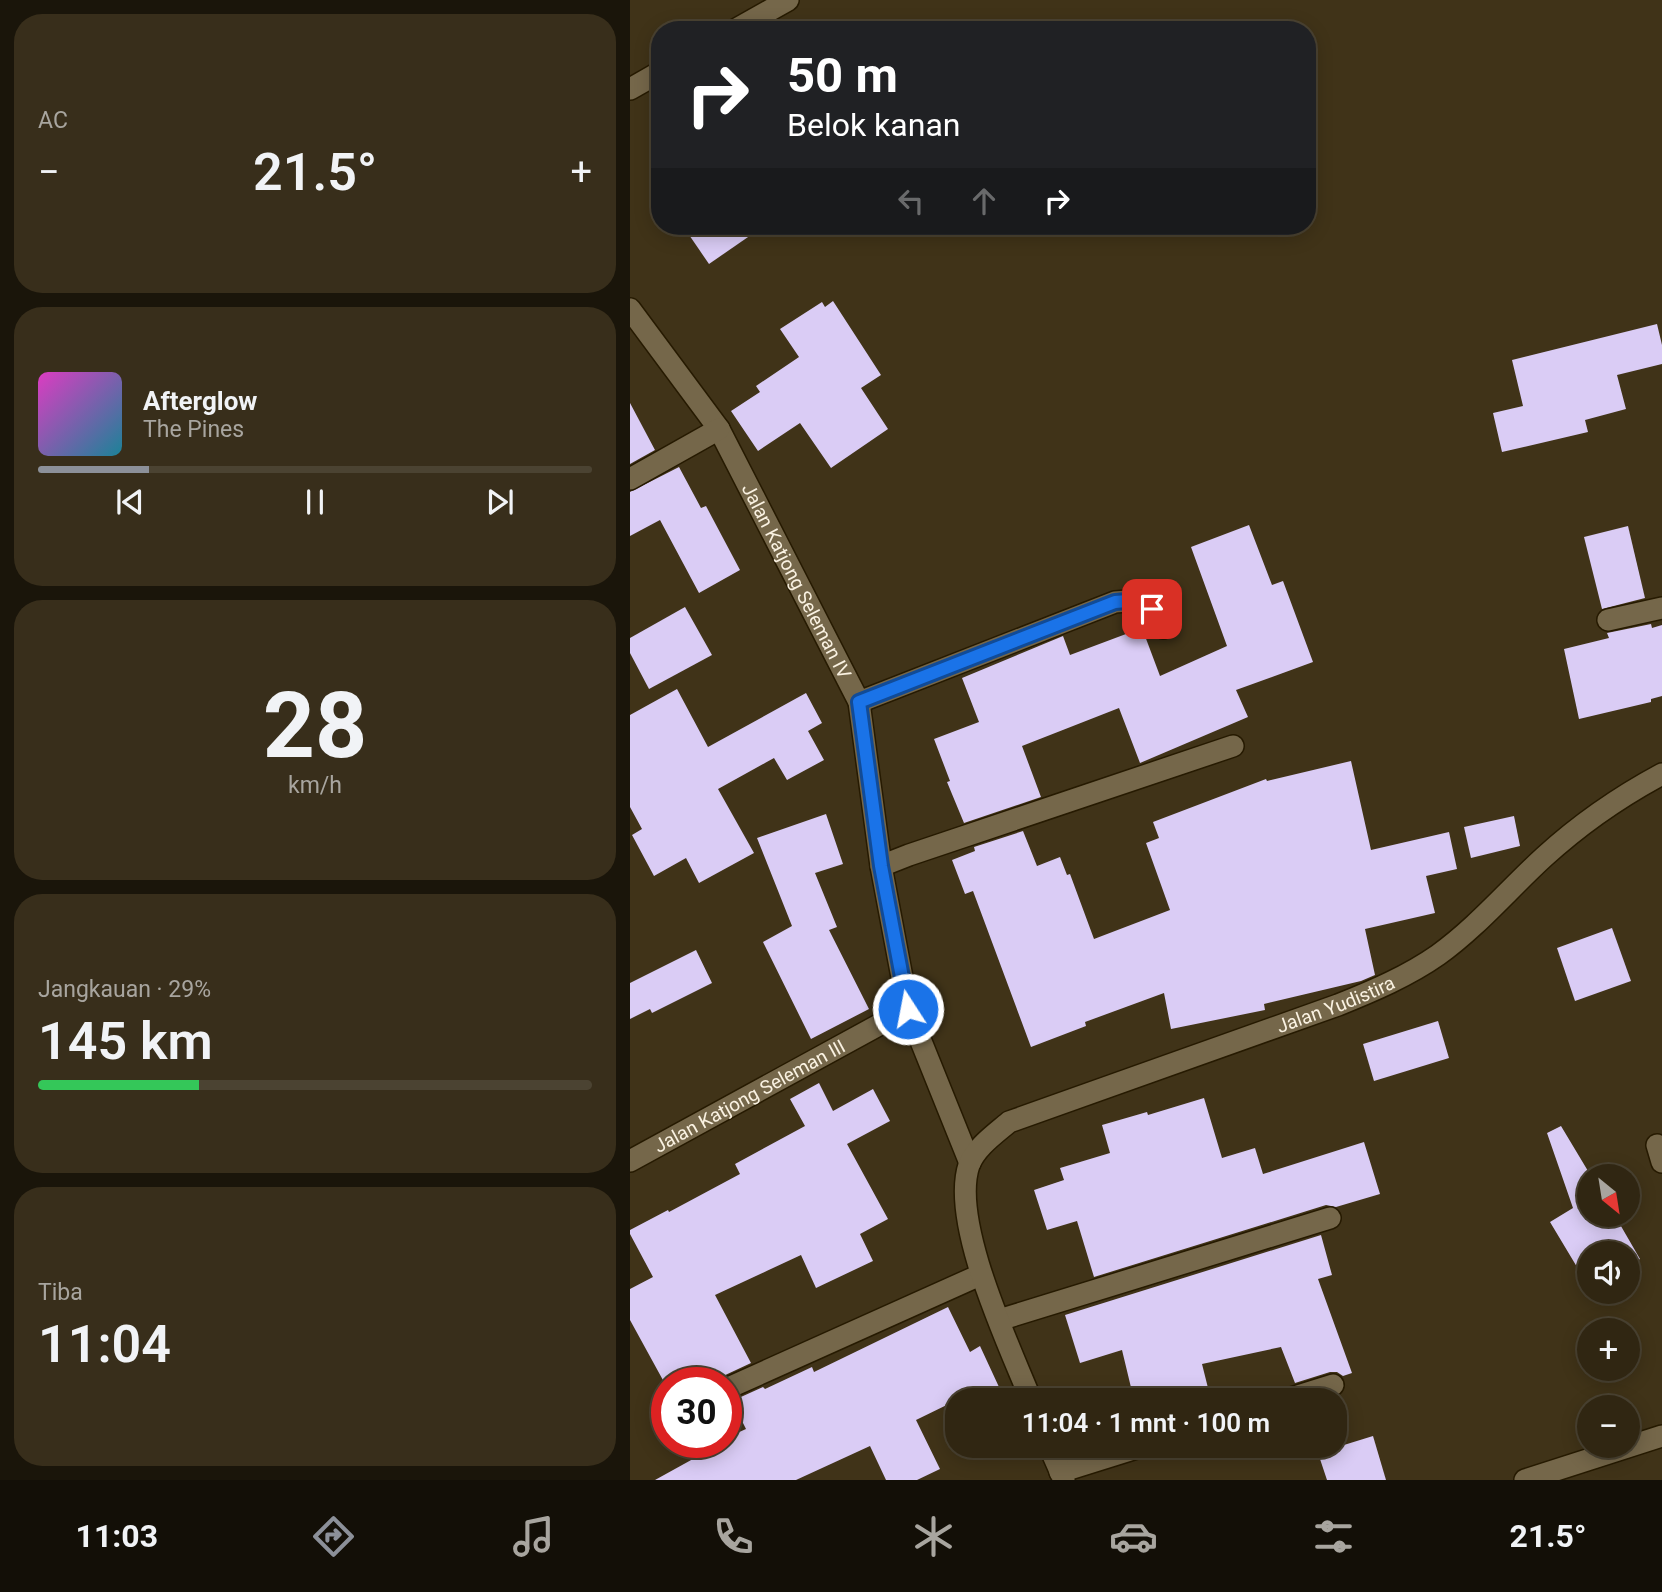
<!DOCTYPE html>
<html lang="id">
<meta charset="utf-8">
<style>
body{margin:0;font-family:Roboto,sans-serif;background:#382e1b;color:#f1f3f6;height:100vh;display:flex;flex-direction:column;font-size:26px;white-space:nowrap}
*{box-sizing:border-box;margin:0}
p{font-size:23px;color:#a8a59f}
.icon{flex:none;width:38px;height:38px;fill:none;stroke:currentColor;stroke-width:2;stroke-linecap:round;stroke-linejoin:round}
.map{position:relative;flex:1;overflow:hidden}
.details{display:flex;flex-direction:column;gap:14px;padding:14px;background:#1a150a;width:630px}
.details>*{flex:none}
.hud{position:absolute;left:21px;top:21px;width:665px;height:214px;border-radius:28px;box-shadow:0 4px 18px #0003,0 0 0 2px #4b4332;background:#202124;color:#fff;overflow:hidden}
.needle{width:46px;rotate:150deg}
.fabs{position:absolute;left:947px;top:1164px;display:grid;gap:14px}
.fabs a{display:grid;place-items:center;width:63px;height:63px;border-radius:50%;background:#302612;box-shadow:0 4px 18px #0003,0 0 0 2px #4b4332;font-size:35px}
.speed{position:absolute;left:21px;top:1367px;display:flex;gap:14px;font-size:35px;font-weight:700;text-align:center}
.speed>*{display:grid;place-content:center;width:91px;height:91px;border-radius:50%;background:#302612;box-shadow:0 4px 18px #0003,0 0 0 2px #4b4332;line-height:1}
.speed .limit{border:10px solid #d22;background:#fff;color:#111}
.pin{position:absolute;display:grid;place-items:center;width:60px;height:60px;color:#fff;margin:-30px;border-radius:14px;box-shadow:0 4px 10px #0006}
.me{position:absolute;width:77px;margin:-38px;rotate:349deg;stroke-linejoin:round;filter:drop-shadow(0 0 5px #0008)}
.turn{display:flex;align-items:center;gap:24px;height:147px;padding:0 21px;font-size:32px}
.turn .icon{width:91px;height:91px;stroke-width:2.5}
.turn b{display:block;font-size:49px;line-height:60px}
.lanes{display:flex;align-items:center;height:66px;padding:0 21px;background:#0003;justify-content:center;gap:35px;direction:ltr}
.lanes .off{opacity:.35}
.big{font-size:52px;font-weight:600;line-height:1.1}
.details .widget{flex:1;display:flex;flex-direction:column;justify-content:center;gap:10px;min-width:0;padding:0 24px;border-radius:28px;background:#382e1b}
.details .dial{align-items:center;gap:0}
.dial b{font-size:91px;line-height:1}
.song{display:flex;align-items:center;gap:21px}
.cover{width:84px;height:84px;border-radius:10px;background:linear-gradient(135deg,hsl(310 70% 55%),hsl(190 70% 35%))}
.played{height:7px;border-radius:4px;background:linear-gradient(90deg,#8c9099 20%,#4b4332 20%)}
.keys{display:flex;justify-content:space-around;direction:ltr}
.heat{display:flex;justify-content:space-between;align-items:center;font-size:38px;direction:ltr}
.charge{height:10px;border-radius:5px;background:linear-gradient(90deg,#34c759 29%,#4b4332 0)}
.trip{position:absolute;left:315px;top:1388px;width:402px;height:70px;border-radius:28px;background:#302612;box-shadow:0 4px 18px #0003,0 0 0 2px #4b4332;font-weight:600;line-height:70px;text-align:center}
.tabs{display:flex;height:112px;justify-content:space-around;align-items:center;background:#130f07;color:#a8a59f}
.tabs .icon{width:49px;height:49px}
.tabs .active{color:#8c9099}
.tabs b{font-size:32px;color:#f1f3f6}
main{display:flex;flex:1;min-height:0}
.map>svg:first-child{display:block}
.building{fill:#daccf5}
.lines{fill:none;stroke-linecap:round;stroke-linejoin:round}
.minor-casing{stroke:#261a01;stroke-width:24}
.tertiary-casing{stroke:#261a01;stroke-width:24}
.minor{stroke:#75674a;stroke-width:21}
.tertiary{stroke:#75674a;stroke-width:21}
.route-casing{stroke:#114b97;stroke-width:18}
.route{stroke:#1a73e8;stroke-width:12}
.labels{text-anchor:middle;stroke-width:7;stroke-linejoin:round;paint-order:stroke}
.street-label{font-size:19px;fill:#faf2e2;stroke:#211c10}
</style>
<main>
<section class="details">
<div class="widget"><p>AC</p>
<div class="heat"><a>−</a><b class="big">21.5°</b><a>+</a></div>
</div>
<div class="widget">
<div class="song"><i class="cover"></i><div><b>Afterglow</b><p>The Pines</p></div></div>
<div class="played"></div>
<div class="keys"><svg class="icon" aria-label="previous" viewBox="0 0 24 24"><path d="M18 5L8 12l10 7zM5 5v14"/></svg><svg class="icon" aria-label="pause" viewBox="0 0 24 24"><path d="M8 5v14M16 5v14"/></svg><svg class="icon" aria-label="next" viewBox="0 0 24 24"><path d="M6 5l10 7-10 7zM19 5v14"/></svg></div>
</div>
<div class="widget dial"><b>28</b><p>km/h</p></div>
<div class="widget"><p>Jangkauan · 29%</p><b class="big">145 km</b><div class="charge"></div></div>
<div class="widget"><p>Tiba</p><b class="big">11:04</b></div>
</section>
<div class="map">
<svg width="1032" height="1480" viewBox="0 0 1032 1480">
<rect width="100%" height="100%" fill="#403318"/>
<g class="building">
<path d="M 53,226 L 134,226 L 79,264 Z"/>
<path d="M 203,301 L 251,375 L 231,388 L 258,429 L 201,468 L 170,423 L 128,451 L 101,411 L 130,392 L 126,386 L 169,357 L 150,329 L 192,302 L 195,307 Z"/>
<path d="M 1027,324 L 1032,345 L 1032,364 L 987,375 L 996,409 L 955,420 L 958,432 L 872,452 L 863,413 L 893,406 L 882,360 Z"/>
<path d="M 0,403 L 25,450 L 0,464 Z"/>
<path d="M 49,467 L 71,508 L 76,506 L 110,570 L 69,593 L 30,520 L 0,536 L 0,492 Z"/>
<path d="M 619,525 L 642,585 L 653,581 L 683,662 L 606,690 L 618,717 L 510,763 L 489,708 L 392,746 L 411,797 L 334,823 L 317,782 L 320,781 L 304,739 L 349,722 L 332,678 L 433,636 L 440,655 L 512,628 L 530,676 L 597,646 L 561,547 Z"/>
<path d="M 998,526 L 1015,598 L 972,609 L 954,537 Z"/>
<path d="M 55,607 L 82,655 L 19,689 L 0,653 L 0,638 Z"/>
<path d="M 1021,624 L 1022,628 L 1032,625 L 1032,696 L 1021,699 L 1021,702 L 949,719 L 934,649 L 979,638 L 977,633 Z"/>
<path d="M 47,689 L 78,747 L 176,693 L 192,723 L 178,731 L 194,760 L 157,780 L 144,758 L 88,789 L 124,853 L 69,883 L 56,858 L 24,876 L 2,835 L 12,829 L 0,807 L 0,715 Z"/>
<path d="M 721,761 L 741,850 L 819,832 L 827,869 L 796,876 L 805,913 L 735,929 L 745,975 L 731,981 L 634,1004 L 635,1010 L 541,1029 L 534,993 L 455,1022 L 456,1026 L 401,1047 L 343,891 L 335,894 L 322,860 L 345,851 L 344,847 L 393,831 L 407,866 L 430,857 L 437,875 L 440,874 L 464,939 L 540,910 L 516,843 L 529,838 L 523,822 L 636,779 L 637,781 Z"/>
<path d="M 196,814 L 213,864 L 185,873 L 207,927 L 199,930 L 239,1009 L 181,1039 L 133,942 L 162,926 L 127,838 Z"/>
<path d="M 884,816 L 890,846 L 841,858 L 834,827 Z"/>
<path d="M 982,928 L 1001,981 L 945,1001 L 927,948 Z"/>
<path d="M 66,950 L 82,983 L 22,1013 L 20,1009 L 0,1019 L 0,983 Z"/>
<path d="M 808,1021 L 819,1058 L 744,1081 L 733,1044 Z"/>
<path d="M 189,1083 L 203,1111 L 243,1089 L 260,1121 L 217,1144 L 258,1219 L 230,1234 L 243,1261 L 186,1288 L 171,1255 L 85,1295 L 121,1363 L 91,1377 L 85,1382 L 34,1382 L 0,1320 L 0,1289 L 23,1277 L 0,1234 L 0,1230 L 38,1210 L 39,1212 L 110,1174 L 105,1164 L 175,1126 L 160,1099 Z"/>
<path d="M 574,1098 L 592,1158 L 625,1148 L 633,1174 L 734,1142 L 750,1194 L 706,1207 L 696,1205 L 464,1277 L 447,1221 L 417,1230 L 404,1190 L 434,1180 L 430,1168 L 480,1153 L 472,1125 L 517,1112 L 518,1115 Z"/>
<path d="M 931,1126 L 961,1176 L 959,1176 L 959,1214 L 984,1214 L 1010,1259 L 998,1266 L 998,1253 L 959,1253 L 959,1287 L 920,1222 L 943,1208 L 917,1133 Z"/>
<path d="M 691,1235 L 702,1275 L 688,1279 L 722,1373 L 713,1376 L 707,1372 L 700,1372 L 665,1383 L 651,1347 L 572,1364 L 581,1400 L 504,1400 L 492,1350 L 450,1363 L 435,1315 Z"/>
<path d="M 318,1307 L 340,1352 L 350,1346 L 375,1400 L 327,1400 L 286,1420 L 310,1469 L 287,1480 L 256,1480 L 240,1446 L 166,1480 L 25,1480 L 72,1454 L 71,1451 L 88,1442 L 96,1442 L 96,1438 L 116,1429 L 102,1401 L 133,1387 L 135,1389 L 182,1367 L 184,1372 Z"/>
<path d="M 743,1436 L 756,1480 L 697,1480 L 688,1453 Z"/>
</g>
<g class="lines">
<defs>
<g id="minor">
<path d="M 105,30 L 158,0"/>
<path d="M 0,89 L 30,72"/>
<path id="s1" d="M 0,309 L 89,429 L 229,702 L 251,866 L 278,1009 L 340,1163"/>
<path d="M 0,479 L 89,429"/>
<path d="M 978,620 L 1032,608"/>
<path d="M 229,702 L 485,602 L 510,600 L 522,609 L 533,628"/>
<path d="M 251,866 L 279,855 L 603,746"/>
<path d="M 1027,1145 L 1032,1162"/>
<path id="s2" d="M 0,1161 L 278,1009"/>
<path d="M 369,1320 L 700,1218"/>
<path d="M 96,1389 L 350,1275"/>
<path d="M 655,1400 L 703,1385"/>
<path d="M 430,1472 L 513,1446"/>
<path d="M 895,1480 L 1032,1436"/>
</g>
<g id="tertiary">
<path id="s3" d="M 401,1400 C 379,1345 320,1222 339,1165 C 346,1147 365,1134 379,1122 L 708,1005 C 743,991 778,976 808,955 C 847,927 879,889 914,857 C 949,825 991,796 1032,774"/>
<path d="M 419,1446 L 434,1480"/>
</g>
</defs>
<use href="#minor" class="minor-casing"/>
<use href="#tertiary" class="tertiary-casing"/>
<use href="#minor" class="minor"/>
<use href="#tertiary" class="tertiary"/>
</g>
<g class="lines">
<defs>
<path id="route" d="M 278,1009 L 251,866 L 229,702 L 485,602 L 510,600 L 522,609"/>
</defs>
<use href="#route" class="route-casing"/>
<use href="#route" class="route"/>
</g>
<g class="labels">
<g class="street-label">
<text dy="7" stroke="none"><textPath href="#s1" startOffset="320">Jalan Katjong Seleman IV</textPath></text>
<text dy="7" stroke="none"><textPath href="#s3" startOffset="653">Jalan Yudistira</textPath></text>
<text dy="7" stroke="none"><textPath href="#s2" startOffset="136">Jalan Katjong Seleman III</textPath></text>
</g>
</g>
</svg>
<div class="fabs">
<a><svg class="needle" viewBox="-14 -14 28 28"><path d="M0-13l5 13h-10z" fill="#e53935"/><path d="M0 13l5-13h-10z" fill="#a8a59f"/></svg></a>
<a><svg class="icon" aria-label="sound" viewBox="0 0 24 24"><path d="M4 9h4l5-4v14l-5-4H4zM17 9q2 3 0 6"/></svg></a>
<a>+</a>
<a>−</a>
</div>
<div class="speed"><div class="limit">30</div></div>
<div class="pin" style="left:522px;top:609px;background:#d93025"><svg class="icon" aria-label="arrive" viewBox="0 0 24 24"><path d="M6 21V4h12l-3 4 3 4H6"/></svg></div>
<svg class="me" style="left:278px;top:1009px" viewBox="-20 -20 40 40"><circle r="17" fill="#1a73e8" stroke="#fff" stroke-width="3"/><path d="M0-11L8 9 0 5-8 9z" fill="#fff"/></svg>
<div class="trip">11:04 · 1 mnt · 100 m</div>
<div class="hud">
<div class="turn"><svg class="icon" aria-label="right" viewBox="0 0 24 24"><path d="M7 20v-9h11M14 6l5 5-5 5"/></svg><div><b>50 m</b>Belok kanan</div></div>
<div class="lanes"><svg class="icon off" aria-label="left" viewBox="0 0 24 24"><path d="M17 20v-9H6M10 6l-5 5 5 5"/></svg><svg class="icon off" aria-label="ahead" viewBox="0 0 24 24"><path d="M12 20V5M6 11l6-6 6 6"/></svg><svg class="icon" aria-label="right" viewBox="0 0 24 24"><path d="M7 20v-9h11M14 6l5 5-5 5"/></svg></div>
</div>
</div>
</main>
<nav class="tabs">
<b>11:03</b>
<svg class="icon active" aria-label="directions" viewBox="0 0 24 24"><path d="M12 3l9 9-9 9-9-9zM9 14v-3h6M13 9l2 2-2 2"/></svg>
<svg class="icon" aria-label="music" viewBox="0 0 24 24"><path d="M9 18V5l10-2v13"/><circle cx="6" cy="18" r="3"/><circle cx="16" cy="16" r="3"/></svg>
<svg class="icon" aria-label="phone" viewBox="0 0 24 24"><path d="M5 4h4l2 5-3 2q2 4 5 5l2-3 5 2v4C11 20 4 13 5 4z"/></svg>
<svg class="icon" aria-label="climate" viewBox="0 0 24 24"><path d="M12 3v18M4 7l16 10M4 17L20 7"/></svg>
<svg class="icon" aria-label="car" viewBox="0 0 24 24"><path d="M5 17H2v-5l4-1 3-4h7l3 4 3 1v5h-3M9 17h6M6 11h13"/><circle cx="7" cy="17" r="2"/><circle cx="17" cy="17" r="2"/></svg>
<svg class="icon" aria-label="filters" viewBox="0 0 24 24"><path d="M4 7h16M4 17h16"/><circle cx="9" cy="7" r="2"/><circle cx="15" cy="17" r="2"/></svg>
<b>21.5°</b>
</nav>
